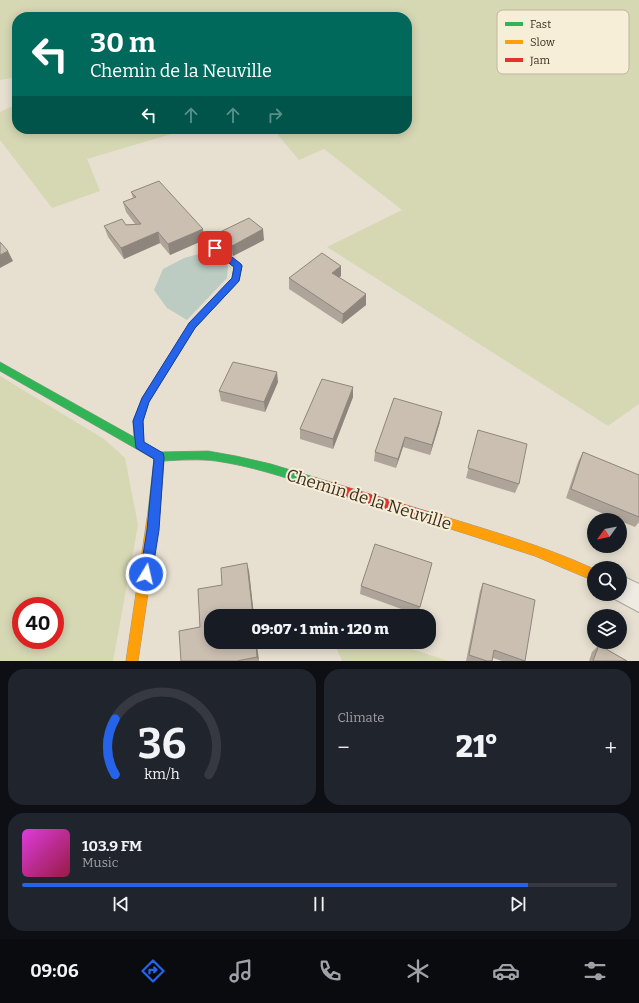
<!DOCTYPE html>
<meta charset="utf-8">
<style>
body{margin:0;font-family:Bitter,serif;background:#20242c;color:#f1f3f6;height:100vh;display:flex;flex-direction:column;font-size:15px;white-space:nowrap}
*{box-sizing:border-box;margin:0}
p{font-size:13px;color:#9ea1a6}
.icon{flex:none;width:22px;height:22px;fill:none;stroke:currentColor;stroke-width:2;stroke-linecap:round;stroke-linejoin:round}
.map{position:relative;height:661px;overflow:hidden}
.side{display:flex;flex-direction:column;gap:8px;padding:8px;background:#0d0f14;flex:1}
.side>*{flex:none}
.banner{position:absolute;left:12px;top:12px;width:400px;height:122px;border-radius:16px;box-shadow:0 2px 10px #0003;background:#00695c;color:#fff;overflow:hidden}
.needle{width:26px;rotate:237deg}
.fabs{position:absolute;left:587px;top:513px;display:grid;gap:8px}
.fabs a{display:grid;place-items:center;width:40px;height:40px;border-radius:50%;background:#171b24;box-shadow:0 2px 10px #0003;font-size:20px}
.speed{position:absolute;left:12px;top:597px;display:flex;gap:8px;font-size:20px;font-weight:700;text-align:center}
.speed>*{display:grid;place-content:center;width:52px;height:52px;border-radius:50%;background:#171b24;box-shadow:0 2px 10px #0003;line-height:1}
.speed .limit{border:6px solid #d22;background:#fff;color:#111}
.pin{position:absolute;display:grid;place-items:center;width:34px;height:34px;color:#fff;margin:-17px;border-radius:8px;box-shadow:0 2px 6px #0006}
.me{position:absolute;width:44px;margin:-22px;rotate:9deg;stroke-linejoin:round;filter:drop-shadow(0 0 3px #0008)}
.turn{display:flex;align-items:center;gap:14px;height:84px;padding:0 12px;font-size:18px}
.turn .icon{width:52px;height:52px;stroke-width:2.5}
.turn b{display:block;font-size:28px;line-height:34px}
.lanes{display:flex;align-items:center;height:38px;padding:0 12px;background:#0003;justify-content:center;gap:20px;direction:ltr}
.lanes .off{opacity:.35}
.big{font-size:30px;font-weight:800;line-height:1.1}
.side .widget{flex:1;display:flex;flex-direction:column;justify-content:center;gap:6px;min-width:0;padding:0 14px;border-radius:16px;background:#20242c}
.side .dial{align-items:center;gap:0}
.dial svg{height:104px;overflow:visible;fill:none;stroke:#363941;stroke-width:7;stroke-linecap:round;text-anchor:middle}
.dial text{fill:#f1f3f6;stroke:none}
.song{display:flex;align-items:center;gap:12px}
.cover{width:48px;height:48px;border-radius:6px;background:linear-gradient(135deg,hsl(300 70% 55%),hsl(340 70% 35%))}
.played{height:4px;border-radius:2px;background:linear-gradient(90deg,#2563eb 85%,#363941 85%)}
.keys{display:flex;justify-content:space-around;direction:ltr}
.heat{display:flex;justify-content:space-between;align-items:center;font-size:22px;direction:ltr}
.side .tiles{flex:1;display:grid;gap:8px;grid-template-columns:1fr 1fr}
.widget:last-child{grid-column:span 2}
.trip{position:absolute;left:204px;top:609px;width:232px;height:40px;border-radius:16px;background:#171b24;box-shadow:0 2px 10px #0003;font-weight:800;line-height:40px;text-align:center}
.dock{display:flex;height:64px;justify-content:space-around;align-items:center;background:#090b0e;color:#9ea1a6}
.dock .icon{width:28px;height:28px}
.dock .selected{color:#2563eb}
.dock b{font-size:18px;color:#f1f3f6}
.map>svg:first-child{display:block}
.green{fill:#d6d7b3;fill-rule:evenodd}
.water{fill:#bcccc2}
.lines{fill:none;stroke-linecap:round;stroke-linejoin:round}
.street-casing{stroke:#ada599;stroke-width:2}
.fast-casing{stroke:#9c958a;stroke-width:1}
.slow-casing{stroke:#9c958a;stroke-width:1}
.jam-casing{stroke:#9c958a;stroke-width:1}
.street{fill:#efebe3;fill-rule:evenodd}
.fast{fill:#30b455;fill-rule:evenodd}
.slow{fill:#ff9f0a;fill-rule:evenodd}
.jam{fill:#e5322d;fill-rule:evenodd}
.wall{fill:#afa499}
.shaded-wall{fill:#8e867d}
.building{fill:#cbbfb2;stroke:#8e867d}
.route{fill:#2563eb;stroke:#184099}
.labels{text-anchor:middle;stroke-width:4;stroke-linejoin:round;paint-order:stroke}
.near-street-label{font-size:17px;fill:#3d2e20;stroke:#f7eed8}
.key{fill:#f7eed8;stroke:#bfb4a1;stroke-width:1}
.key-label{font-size:11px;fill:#3d2e20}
</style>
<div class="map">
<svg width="639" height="661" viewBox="0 0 639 661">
<rect width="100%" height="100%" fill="#e7e0d1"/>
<g class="green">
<path d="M 0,0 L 639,0 L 639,404 L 608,426 L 327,247 L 402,210 L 324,149 L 299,160 L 273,129 L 407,129 L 407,17 L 17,17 L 17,77 L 0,80 Z"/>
<path d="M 17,104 L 17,129 L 188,129 L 87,159 L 100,191 L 52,208 L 0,140 L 0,112 Z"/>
<path d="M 0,376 L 104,439 L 125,458 L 138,525 L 113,661 L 0,661 ZM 21,606 L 55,606 L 55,640 L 21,640 Z"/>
<path d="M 334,642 L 391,642 L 448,661 L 342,661 Z"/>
</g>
<path class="water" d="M 206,252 L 217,258 L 228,266 L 227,278 L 187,320 L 167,308 L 154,290 L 163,269 L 184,258 Z"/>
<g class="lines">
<defs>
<path id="street" d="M 620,575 L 639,584 L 639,612 L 611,597 L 609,594 L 620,594 Z"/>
<path id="fast" d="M 215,245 L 241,264 L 242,266 L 239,281 L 195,328 L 149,402 L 143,421 L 144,443 L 160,452 L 208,451 L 236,456 L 271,464 L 317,478 L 321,480 L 322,483 L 321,486 L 317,488 C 284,477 250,466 216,461 C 199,459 181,460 164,461 L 160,512 L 158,516 L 154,517 L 150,516 L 148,512 L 154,459 L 0,371 L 0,362 L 134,437 L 133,421 L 142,398 L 189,324 L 232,278 L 234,267 L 212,250 L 211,248 L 212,246 Z"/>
<g id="slow">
<path d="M 154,507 L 158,508 L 160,512 L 138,661 L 126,661 L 148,512 L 150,508 Z"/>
<path d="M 433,513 C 487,530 542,545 594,569 L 594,581 L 535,556 L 429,522 L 427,518 L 429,514 Z"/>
</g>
<path id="jam" d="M 317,478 L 433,513 L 437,514 L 439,518 L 437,522 L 433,523 L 317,488 L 313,486 L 312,483 L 313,480 Z"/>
</defs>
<use href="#street" class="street-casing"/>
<use href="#fast" class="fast-casing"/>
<use href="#slow" class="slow-casing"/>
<use href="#jam" class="jam-casing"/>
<use href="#street" class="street"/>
<use href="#fast" class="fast"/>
<use href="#slow" class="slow"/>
<use href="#jam" class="jam"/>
</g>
<g class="wall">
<path d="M 131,192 L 203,229 L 204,240 L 170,255 L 160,243 L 124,259 L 108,237 L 104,226 L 135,224 L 126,212 L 123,202 L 133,198 Z"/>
<path d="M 218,233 L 264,240 L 233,256 L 220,244 Z"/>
<path d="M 341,276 L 339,277 L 366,305 L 342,324 L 289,289 L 289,278 Z"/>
<path d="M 278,382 L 265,412 L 221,401 L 219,391 Z"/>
<path d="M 353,397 L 333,449 L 300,439 L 300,429 Z"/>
<path d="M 394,398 L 440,422 L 430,455 L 403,447 L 396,468 L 374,461 L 375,452 Z"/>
<path d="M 478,430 L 519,484 L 515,493 L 466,478 Z"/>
<path d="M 583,452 L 639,475 L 639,522 L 635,527 L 620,521 L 620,520 L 618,520 L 566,498 L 578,462 Z"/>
<path d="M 432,563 L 418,615 L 360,594 L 361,586 Z"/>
<path d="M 249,571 L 259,661 L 181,661 L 200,627 L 222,585 Z"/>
<path d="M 483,583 L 525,661 L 502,661 L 493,658 L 492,661 L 466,661 L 480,591 Z"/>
<path d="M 599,645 L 627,661 L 589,661 L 592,652 Z"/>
</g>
<g class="shaded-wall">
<path d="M 203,229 L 204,240 L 170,255 L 168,244 Z"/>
<path d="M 263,229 L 264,240 L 233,256 L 232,246 Z"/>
<path d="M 158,232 L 160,243 L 124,259 L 121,248 Z"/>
<path d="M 8,251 L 13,261 L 0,268 L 0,255 Z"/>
<path d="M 341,266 L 341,276 L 332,283 L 332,273 Z"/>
<path d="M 366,294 L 366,305 L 342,324 L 343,314 Z"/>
<path d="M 277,372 L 278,382 L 265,412 L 264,402 Z"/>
<path d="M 353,387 L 353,397 L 333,449 L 333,439 Z"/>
<path d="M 442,412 L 440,422 L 430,455 L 432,445 Z"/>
<path d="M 405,437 L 403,447 L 396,468 L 398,459 Z"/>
<path d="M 247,563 L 249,571 L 254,616 L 253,616 Z"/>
<path d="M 256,642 L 259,661 L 257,657 Z"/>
</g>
<g class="building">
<path d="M 159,181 L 203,229 L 168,244 L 158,232 L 121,248 L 104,226 L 122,219 L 126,225 L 141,224 L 123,202 L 136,197 L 131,192 Z"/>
<path d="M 249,218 L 263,229 L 232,246 L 218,233 Z"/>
<path d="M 0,242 L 8,251 L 0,255 Z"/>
<path d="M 322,253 L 341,266 L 332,273 L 366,294 L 343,314 L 289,278 Z"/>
<path d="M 233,362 L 277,372 L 264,402 L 219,391 Z"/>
<path d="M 322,379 L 353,387 L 333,439 L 300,429 Z"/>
<path d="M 394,398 L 442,412 L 432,445 L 405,437 L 398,459 L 375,452 Z"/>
<path d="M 478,430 L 527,444 L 519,484 L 468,468 Z"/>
<path d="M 583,452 L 639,475 L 639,517 L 571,489 Z"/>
<path d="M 375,544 L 432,563 L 420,607 L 361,586 Z"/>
<path d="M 247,563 L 253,616 L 211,616 L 211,642 L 256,642 L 257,657 L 237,661 L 181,661 L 179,631 L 200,627 L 198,589 L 222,585 L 221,568 Z"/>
<path d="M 483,583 L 535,600 L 525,661 L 494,650 L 492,661 L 487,661 L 469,655 Z"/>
<path d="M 599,645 L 627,661 L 593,661 Z"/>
</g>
<path class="route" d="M 212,246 L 218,246 L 241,264 L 242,266 L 239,281 L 195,328 L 149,402 L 143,421 L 144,442 L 163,453 L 164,457 L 159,530 L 152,574 L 150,578 L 146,580 L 142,578 L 140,574 L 147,530 L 154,459 L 136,448 L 133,421 L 142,398 L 189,323 L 232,278 L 234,267 L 212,250 Z"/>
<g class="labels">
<g class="near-street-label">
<text transform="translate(369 499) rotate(17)" y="6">Chemin de la Neuville</text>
</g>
</g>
<rect x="497" y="10" width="132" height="64" rx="6" class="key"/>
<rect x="505" y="22" width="18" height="4" fill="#30b455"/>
<rect x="505" y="40" width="18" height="4" fill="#ff9f0a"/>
<rect x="505" y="58" width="18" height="4" fill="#e5322d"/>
<g class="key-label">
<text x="530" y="28">Fast</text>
<text x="530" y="46">Slow</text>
<text x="530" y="64">Jam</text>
</g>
</svg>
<div class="fabs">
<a><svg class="needle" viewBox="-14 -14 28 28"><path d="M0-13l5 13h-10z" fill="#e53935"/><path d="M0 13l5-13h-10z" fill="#9ea1a6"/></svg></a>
<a><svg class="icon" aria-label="search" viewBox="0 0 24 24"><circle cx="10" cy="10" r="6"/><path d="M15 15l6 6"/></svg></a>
<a><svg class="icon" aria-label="layers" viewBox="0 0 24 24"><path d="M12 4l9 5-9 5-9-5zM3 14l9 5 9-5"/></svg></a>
</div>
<div class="speed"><div class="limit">40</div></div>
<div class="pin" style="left:215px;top:248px;background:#d93025"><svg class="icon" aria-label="arrive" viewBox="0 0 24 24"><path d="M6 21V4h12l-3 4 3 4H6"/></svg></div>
<svg class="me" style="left:146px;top:574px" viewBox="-20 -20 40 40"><circle r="17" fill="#2563eb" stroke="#fff" stroke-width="3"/><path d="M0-11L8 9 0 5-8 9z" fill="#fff"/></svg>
<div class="trip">09:07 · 1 min · 120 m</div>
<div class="banner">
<div class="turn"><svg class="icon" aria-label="left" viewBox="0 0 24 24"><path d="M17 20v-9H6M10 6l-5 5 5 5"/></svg><div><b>30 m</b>Chemin de la Neuville</div></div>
<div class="lanes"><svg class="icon" aria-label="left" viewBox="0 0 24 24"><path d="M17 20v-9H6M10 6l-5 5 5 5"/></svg><svg class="icon off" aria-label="ahead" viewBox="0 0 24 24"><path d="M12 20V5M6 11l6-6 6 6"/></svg><svg class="icon off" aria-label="ahead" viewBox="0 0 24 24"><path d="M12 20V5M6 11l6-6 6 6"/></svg><svg class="icon off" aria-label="right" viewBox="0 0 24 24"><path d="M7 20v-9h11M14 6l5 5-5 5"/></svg></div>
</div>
</div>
<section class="side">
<div class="tiles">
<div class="widget dial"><svg viewBox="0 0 100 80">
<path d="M14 69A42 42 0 1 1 86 69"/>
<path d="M14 69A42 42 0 0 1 14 26" stroke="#2563eb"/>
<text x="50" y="56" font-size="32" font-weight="700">36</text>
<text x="50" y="72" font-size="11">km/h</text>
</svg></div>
<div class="widget"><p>Climate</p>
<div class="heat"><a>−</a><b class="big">21°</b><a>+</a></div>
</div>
<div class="widget">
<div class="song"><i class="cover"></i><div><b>103.9 FM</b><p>Music</p></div></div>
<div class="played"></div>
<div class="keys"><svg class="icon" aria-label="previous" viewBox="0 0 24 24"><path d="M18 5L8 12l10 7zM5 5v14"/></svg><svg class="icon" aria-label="pause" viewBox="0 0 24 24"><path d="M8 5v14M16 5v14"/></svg><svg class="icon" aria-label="next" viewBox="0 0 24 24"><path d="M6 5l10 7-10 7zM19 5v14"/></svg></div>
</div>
</div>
</section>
<nav class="dock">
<b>09:06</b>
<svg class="icon selected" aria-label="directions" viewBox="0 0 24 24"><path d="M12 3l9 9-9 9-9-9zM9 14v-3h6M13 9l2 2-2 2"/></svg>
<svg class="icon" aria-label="music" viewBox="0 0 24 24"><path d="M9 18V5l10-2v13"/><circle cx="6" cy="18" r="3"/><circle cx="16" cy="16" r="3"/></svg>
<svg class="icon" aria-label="phone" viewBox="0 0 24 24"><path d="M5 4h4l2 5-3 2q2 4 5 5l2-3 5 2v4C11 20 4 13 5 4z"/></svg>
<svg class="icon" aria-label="climate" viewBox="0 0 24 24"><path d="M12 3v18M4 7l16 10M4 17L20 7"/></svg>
<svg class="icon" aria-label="car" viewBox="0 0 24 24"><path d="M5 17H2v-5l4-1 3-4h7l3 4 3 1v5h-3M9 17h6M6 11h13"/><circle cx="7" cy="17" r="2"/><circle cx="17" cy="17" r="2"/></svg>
<svg class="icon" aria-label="filters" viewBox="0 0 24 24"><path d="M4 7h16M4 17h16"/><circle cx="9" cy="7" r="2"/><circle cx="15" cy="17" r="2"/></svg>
</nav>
